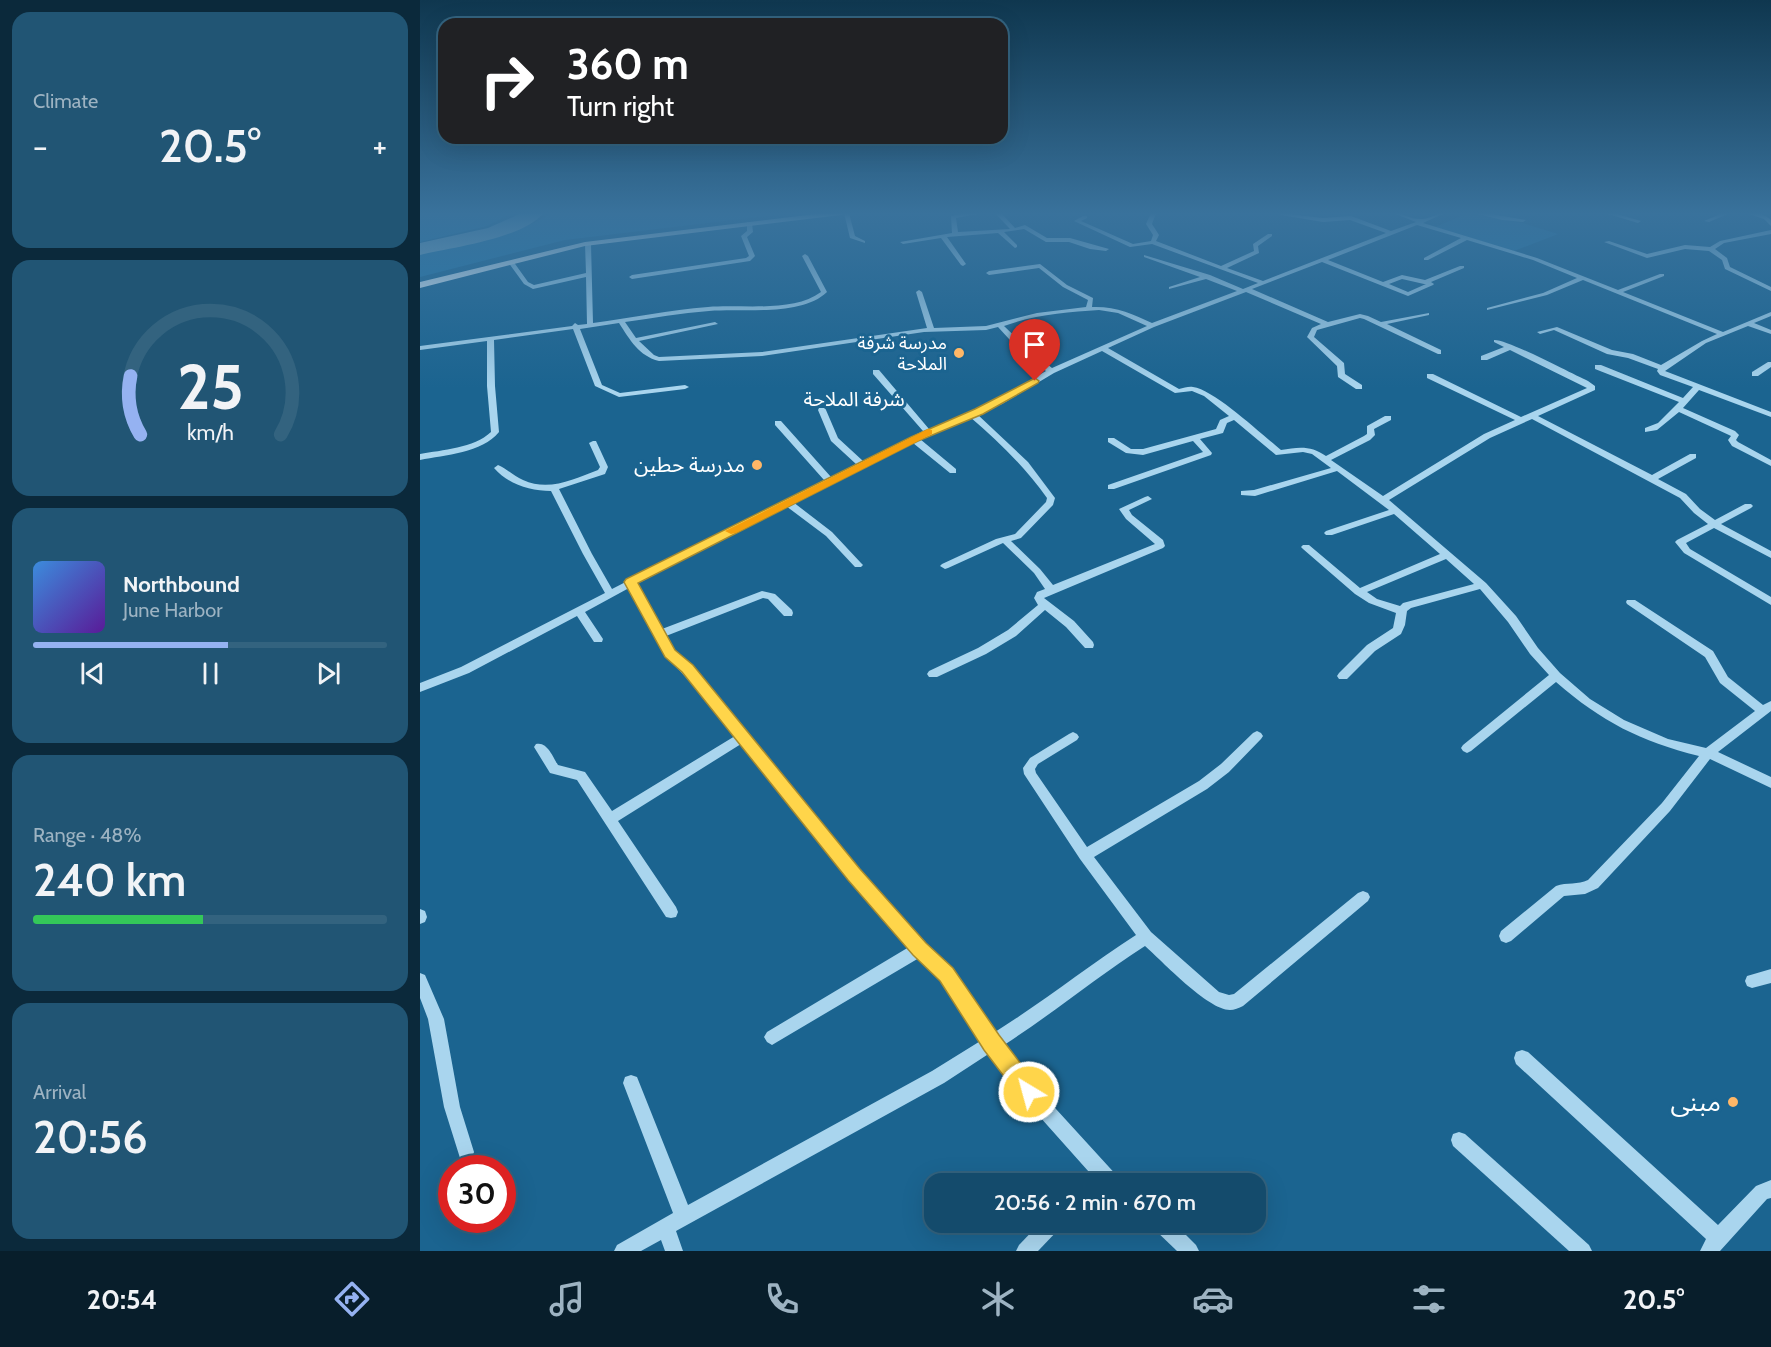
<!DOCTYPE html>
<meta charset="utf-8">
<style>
body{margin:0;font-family:Cabin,"Noto Sans Arabic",sans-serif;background:#215574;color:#f1f3f6;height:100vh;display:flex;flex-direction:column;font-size:22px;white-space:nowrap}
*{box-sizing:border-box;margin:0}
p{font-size:20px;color:#9db3c2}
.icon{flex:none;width:33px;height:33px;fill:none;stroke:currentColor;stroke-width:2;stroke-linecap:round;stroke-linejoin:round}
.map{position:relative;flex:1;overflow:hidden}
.drawer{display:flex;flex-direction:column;gap:12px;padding:12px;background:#0b293b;width:420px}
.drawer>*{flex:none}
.top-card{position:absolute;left:18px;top:18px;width:570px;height:126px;border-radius:18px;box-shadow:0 6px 24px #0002,0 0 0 2px #33637f;background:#202124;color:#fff;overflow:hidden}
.speed{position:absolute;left:18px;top:1155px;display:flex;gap:12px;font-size:30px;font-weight:700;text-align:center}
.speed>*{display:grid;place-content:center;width:78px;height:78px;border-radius:50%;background:#144b6c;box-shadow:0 6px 24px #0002,0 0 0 2px #33637f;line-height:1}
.speed .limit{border:9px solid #d22;background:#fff;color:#111}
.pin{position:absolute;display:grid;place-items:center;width:51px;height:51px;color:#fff;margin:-62px -26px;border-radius:50% 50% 50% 0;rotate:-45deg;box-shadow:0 0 6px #0007}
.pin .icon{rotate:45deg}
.me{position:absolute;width:66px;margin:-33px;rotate:323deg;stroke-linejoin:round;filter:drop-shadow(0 0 4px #0008)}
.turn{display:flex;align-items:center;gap:21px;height:126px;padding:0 30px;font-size:27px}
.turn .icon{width:78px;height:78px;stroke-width:2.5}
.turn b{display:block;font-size:42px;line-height:51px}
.big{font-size:45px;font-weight:600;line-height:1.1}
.drawer .tile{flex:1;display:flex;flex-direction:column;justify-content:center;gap:9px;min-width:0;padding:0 21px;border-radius:18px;background:#215574}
.drawer .dial{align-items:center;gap:0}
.dial svg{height:156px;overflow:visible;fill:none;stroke:#33637f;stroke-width:7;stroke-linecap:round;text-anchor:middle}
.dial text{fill:#f1f3f6;stroke:none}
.song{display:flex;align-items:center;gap:18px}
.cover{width:72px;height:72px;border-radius:9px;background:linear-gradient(135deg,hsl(210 70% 55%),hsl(270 70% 35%))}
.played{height:6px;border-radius:3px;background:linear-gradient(90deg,#95b2f1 55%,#33637f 55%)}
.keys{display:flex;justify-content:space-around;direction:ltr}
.heat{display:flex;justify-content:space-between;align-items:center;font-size:33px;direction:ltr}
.charge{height:9px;border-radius:4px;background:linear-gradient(90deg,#34c759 48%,#33637f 0)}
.trip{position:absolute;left:504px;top:1173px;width:342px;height:60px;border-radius:18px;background:#144b6c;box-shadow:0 6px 24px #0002,0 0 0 2px #33637f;font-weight:600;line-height:60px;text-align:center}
.dock{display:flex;height:96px;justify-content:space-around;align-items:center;background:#081e2b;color:#9db3c2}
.dock .icon{width:42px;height:42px}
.dock .on{color:#95b2f1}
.dock b{font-size:27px;color:#f1f3f6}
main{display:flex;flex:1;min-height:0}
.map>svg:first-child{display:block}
.green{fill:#2478a9}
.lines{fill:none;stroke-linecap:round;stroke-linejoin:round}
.taxiway{fill:#8db2c8;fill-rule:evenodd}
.minor{fill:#a9d5ee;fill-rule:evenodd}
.major{fill:#f1f9ff;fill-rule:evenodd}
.route{fill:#ffd54a;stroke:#a68a30;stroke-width:1.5}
.slow{fill:#f59e0b}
.poi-dot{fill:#ffb767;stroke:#1b6490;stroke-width:2}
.labels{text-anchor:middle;stroke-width:6;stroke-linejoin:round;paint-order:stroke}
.far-poi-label{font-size:18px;fill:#fff;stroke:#1b6490;text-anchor:end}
.far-quarter-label{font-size:20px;fill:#fff;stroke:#1b6490}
.poi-label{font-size:21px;fill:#fff;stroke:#1b6490;text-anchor:end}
.near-poi-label{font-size:26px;fill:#fff;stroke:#1b6490;text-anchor:end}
</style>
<main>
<section class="drawer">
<div class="tile"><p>Climate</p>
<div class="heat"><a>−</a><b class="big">20.5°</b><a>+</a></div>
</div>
<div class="tile dial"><svg viewBox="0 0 100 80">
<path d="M14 69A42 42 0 1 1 86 69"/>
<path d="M14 69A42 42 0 0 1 9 39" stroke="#95b2f1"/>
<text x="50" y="56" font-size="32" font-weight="700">25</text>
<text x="50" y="72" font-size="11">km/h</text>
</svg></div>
<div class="tile">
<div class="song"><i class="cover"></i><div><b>Northbound</b><p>June Harbor</p></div></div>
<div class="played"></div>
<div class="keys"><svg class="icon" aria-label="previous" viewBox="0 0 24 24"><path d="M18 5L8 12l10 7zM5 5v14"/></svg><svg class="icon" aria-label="pause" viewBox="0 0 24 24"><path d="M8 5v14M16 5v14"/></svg><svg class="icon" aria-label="next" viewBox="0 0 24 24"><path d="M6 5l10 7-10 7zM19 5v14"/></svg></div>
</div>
<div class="tile"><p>Range · 48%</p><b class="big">240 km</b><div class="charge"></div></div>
<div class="tile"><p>Arrival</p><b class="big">20:56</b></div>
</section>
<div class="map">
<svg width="1351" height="1251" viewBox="0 0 1351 1251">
<rect width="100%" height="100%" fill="#1b6490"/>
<g class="green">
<path d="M 0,213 L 92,213 L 67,226 L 0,242 Z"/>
<path d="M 132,213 L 372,213 L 145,240 L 0,277 L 0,254 C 44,243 94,237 132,213 Z"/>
<path d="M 1048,213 L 1102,223 L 1138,234 L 1094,251 L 1015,227 Z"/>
</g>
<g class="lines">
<path class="taxiway" d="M 102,213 L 123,213 C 105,238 30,248 0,255 L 0,243 L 68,228 Z"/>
<g class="minor">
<path d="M 424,213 L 429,213 L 435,236 L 445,241 L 445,243 L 430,238 Z"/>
<path d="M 551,213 L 563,213 L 536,218 L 538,232 L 590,229 L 575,213 L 581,213 L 595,228 L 605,225 L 627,238 L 650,238 L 689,249 L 686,251 L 670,249 L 649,242 L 626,242 L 604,229 L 584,232 L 597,245 L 597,247 L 595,248 L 578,233 L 527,237 L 546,264 L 543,266 L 541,265 L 521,238 L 483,244 L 480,242 L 532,233 L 531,216 Z"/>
<path d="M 731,213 L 736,213 L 732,224 L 739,235 L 736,241 L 801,266 L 834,251 L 833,244 L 848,234 L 852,234 L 852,236 L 838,246 L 839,253 L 807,268 L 843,281 L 966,233 L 930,220 L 903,222 L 861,215 L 859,213 L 903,218 L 931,216 L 971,231 L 996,222 L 973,213 C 982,213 992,220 1002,219 C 1010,219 1017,213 1025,213 L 1003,223 L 1117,258 L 1198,290 L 1240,274 L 1244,274 L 1244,276 L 1203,292 L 1303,332 L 1351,312 L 1351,316 L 1334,323 L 1351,330 L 1351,334 L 1328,326 L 1286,343 L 1245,371 L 1351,412 L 1351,417 L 1279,390 L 1263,408 L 1315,431 L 1319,435 L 1316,440 L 1318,442 L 1351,460 L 1351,466 L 1312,446 L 1308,440 L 1311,436 L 1309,435 L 1259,412 L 1237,430 L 1225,432 L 1225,428 L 1238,423 L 1259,402 L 1175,369 L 1175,365 L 1181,365 L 1263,398 L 1273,387 L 1240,375 L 1237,371 L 1238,369 L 1208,358 L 1187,354 L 1134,330 L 1120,334 L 1117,332 L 1137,327 L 1192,350 L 1213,354 L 1241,365 L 1282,341 L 1297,334 L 1163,280 L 1127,295 L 1067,310 L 1067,308 L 1123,293 L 1157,278 L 1113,260 L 1047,240 L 1008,260 L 1004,260 L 1004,258 L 1041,238 L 997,225 L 908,260 L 963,282 L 982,275 L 1005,280 L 1040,266 L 1044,266 L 1044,268 L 1011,282 L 1014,284 L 1013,285 L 988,296 L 902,262 L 832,289 L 908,322 L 940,314 L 948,316 L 961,322 L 1009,313 L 1009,315 L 967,324 L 1021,350 L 1021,354 L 1018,354 L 944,319 L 940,318 L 897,330 L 894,337 L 924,363 L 925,374 L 942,385 L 942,389 L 936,389 L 918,377 L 917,366 L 887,337 L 892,328 L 901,324 L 826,292 L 734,327 L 688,348 L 759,389 C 764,388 769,386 773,387 C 795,390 842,435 861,450 C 878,447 891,445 906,456 L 944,436 L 947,434 L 947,426 L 965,416 L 971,416 L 971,420 L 954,429 L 955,435 L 950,440 L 911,460 L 963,496 L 1064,434 L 1095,420 L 1007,378 L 1007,374 L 1013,374 L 1101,417 L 1167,388 L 1090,350 L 1067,360 L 1061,360 L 1061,356 L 1084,347 L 1074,342 L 1074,340 C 1087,339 1150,373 1168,381 L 1175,386 L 1175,390 L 1118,416 L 1232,475 L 1270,454 L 1276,454 L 1276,458 L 1238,479 L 1266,494 L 1280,509 L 1295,520 L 1325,504 L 1331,504 L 1333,506 L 1331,508 L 1301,524 L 1351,551 L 1351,558 L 1294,528 L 1266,543 L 1270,549 L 1351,597 L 1351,605 L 1264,553 L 1255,542 L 1257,540 L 1288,524 L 1274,513 L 1260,498 L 1112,419 L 1070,438 L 969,500 L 1066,583 L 1096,616 L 1118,648 L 1140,673 L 1170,699 L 1204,720 L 1248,739 L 1286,748 L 1335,711 L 1300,683 L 1285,657 L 1207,604 L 1206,602 L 1207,600 L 1215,600 L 1293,651 L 1308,677 L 1343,705 L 1351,701 L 1351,711 L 1298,752 L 1351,777 L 1351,788 L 1290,759 L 1250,811 L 1178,888 L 1165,894 L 1144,896 L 1091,941 L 1086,943 L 1081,941 L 1079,936 L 1081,931 L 1136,886 C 1147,882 1158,885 1168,880 L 1242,803 L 1279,756 C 1220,741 1182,722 1136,682 L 1051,751 L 1047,753 L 1043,751 L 1041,748 L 1043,745 L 1129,675 L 1110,654 L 1088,622 L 1060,589 L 991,608 L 987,611 L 985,625 L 981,634 L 955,651 L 927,679 L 919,679 L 917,676 L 919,673 L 947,645 L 973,628 L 976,613 L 949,603 L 935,594 L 883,549 L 881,547 L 883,545 L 889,545 L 940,588 L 1020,554 L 974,514 L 912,535 L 906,535 L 904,533 L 906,531 L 969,510 L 917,471 L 835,496 L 821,495 L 821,491 L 834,490 L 911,468 L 892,454 L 883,452 L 856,455 L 814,420 L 807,423 L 803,433 L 780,439 L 792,453 L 791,455 L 694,489 L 688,489 L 688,485 L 783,452 L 773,441 L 723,455 L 706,453 L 688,442 L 688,438 L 694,438 L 711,449 L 723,449 L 796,429 L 800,420 L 809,416 L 784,396 L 772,391 L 755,393 L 682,351 L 634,373 L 582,404 L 557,414 L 608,462 L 635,498 L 633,505 L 601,538 L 591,541 L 620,569 L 633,585 L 735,544 L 706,519 L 699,509 L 725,497 L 728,496 L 732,499 L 709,510 L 712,515 L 743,540 L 745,546 L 743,548 L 624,598 L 654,621 L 673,642 L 674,645 L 673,648 L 665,648 L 646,627 L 625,610 L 596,636 L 566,654 L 517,677 L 509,677 L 507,674 L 509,671 L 558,648 L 588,630 L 618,605 L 614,598 L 617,592 L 625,589 L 614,573 L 583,543 L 528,568 L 525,569 L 520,566 L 522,564 L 576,539 L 595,534 L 626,502 L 627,498 C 605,467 579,442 550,417 L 500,439 L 536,469 L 536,473 L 530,473 L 493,443 L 447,466 L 446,468 L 442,468 L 373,502 L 412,532 L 441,563 L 443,565 L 441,567 L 435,567 L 406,536 L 366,506 L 217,584 L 242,629 L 342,591 L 355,594 L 372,610 L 373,613 L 372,616 L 364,616 L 348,599 L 343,598 L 246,636 L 254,650 L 271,666 L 439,870 L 505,944 L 532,970 L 575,1032 C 623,1002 668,966 716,935 L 660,859 L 604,774 L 603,768 L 610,758 L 649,734 L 653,732 L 657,734 L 659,737 L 657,740 L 618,764 L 615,769 L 616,773 L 667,847 L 779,781 L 801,764 L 833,733 L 837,731 L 841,733 L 843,736 L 841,739 L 809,772 L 787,789 L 674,857 L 731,932 L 799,992 L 809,995 L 814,994 L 938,893 L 943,891 L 948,893 L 950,897 L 948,901 L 823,1006 C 819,1008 814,1010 810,1010 C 788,1010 742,961 725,946 C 677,977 632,1014 584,1045 L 615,1086 L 699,1178 L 701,1184 L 680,1184 L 677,1181 L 603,1098 L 570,1053 L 524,1083 L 256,1231 L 263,1251 L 245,1251 L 241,1240 L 221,1251 L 194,1251 L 197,1245 L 253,1213 L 203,1083 L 205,1077 L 211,1075 L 217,1077 L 268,1205 L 512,1071 L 562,1040 L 522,980 L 499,958 L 357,1042 L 352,1045 L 347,1042 L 344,1037 L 347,1032 L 489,947 L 429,878 L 321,744 L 198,821 L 256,907 L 258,912 L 256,917 L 251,918 L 246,917 L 157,780 L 130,773 L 114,747 L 116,744 C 127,741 133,757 138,765 L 165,772 L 192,811 L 315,736 C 293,709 272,683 248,658 C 242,651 239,641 233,635 L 234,633 L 209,588 L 165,612 L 183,639 L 182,642 L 174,642 L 157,616 L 49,673 L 0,692 L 0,683 L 41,667 L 185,593 L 163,554 L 131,491 C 110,491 88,484 74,468 L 78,465 C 87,469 94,476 103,480 C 129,492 154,479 178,470 L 180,467 L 169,443 L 173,441 L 176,441 L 188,467 L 185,474 L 139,489 L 172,554 L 192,589 L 404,480 L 355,425 L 355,421 L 361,421 L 411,477 L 436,464 L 411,441 L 398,410 L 399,408 L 405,408 L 406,410 L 418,438 L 443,461 L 503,431 L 453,374 L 453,370 L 459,370 L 509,429 L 576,400 L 626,371 L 601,352 L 578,327 L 566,330 L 504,332 L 342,356 L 239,361 C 219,356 210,340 199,323 L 160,329 L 182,385 L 200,393 L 265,385 L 269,387 L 265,389 L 199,397 L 175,386 L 153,329 L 74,340 L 75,386 L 79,432 C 62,453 25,455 0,460 L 0,454 C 22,450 54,448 71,432 L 67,386 L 67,341 L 0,350 L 0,346 L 152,326 L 155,323 L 158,325 L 167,324 L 166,277 L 113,289 L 104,284 L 88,262 L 93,261 L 108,282 L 114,285 L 166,273 L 165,244 L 168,242 L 171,244 L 173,323 C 211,318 250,310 288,307 C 322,304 373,313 401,292 L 382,256 L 385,254 L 388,256 L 407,292 C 381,317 323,308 289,311 C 261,313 233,318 205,322 L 216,338 L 295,322 L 298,324 L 219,341 L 234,355 L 239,357 L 342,352 L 507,328 L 496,292 L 499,290 L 502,292 L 514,328 L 566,326 L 617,313 L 666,307 L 668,300 L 643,287 L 619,268 L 569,275 L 566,273 L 569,271 L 620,264 L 647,285 L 673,298 L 672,307 C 695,306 713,314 732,323 L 817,291 L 786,279 L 749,289 L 749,287 L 780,277 L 724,257 L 724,255 L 790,275 L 823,289 L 838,283 L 732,244 L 710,247 L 654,221 L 663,216 L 667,216 L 667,218 L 661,221 L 713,244 L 731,241 L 733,235 L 726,224 ZM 982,279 L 1004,284 L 1006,284 L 988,292 L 969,284 ZM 679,310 L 698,313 L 727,326 L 632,368 L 607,348 L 584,326 C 613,315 647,312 679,310 ZM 1026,559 L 1054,584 L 983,603 L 980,606 L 957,599 L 947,592 Z"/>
<path d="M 1054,213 L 1064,213 L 1106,220 L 1103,222 L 1082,220 Z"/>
<path d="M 1185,213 L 1193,213 L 1221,221 L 1218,223 Z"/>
<path d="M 1303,213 L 1310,213 L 1289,222 L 1284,221 Z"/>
<path d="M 1326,213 C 1334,212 1345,214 1351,220 L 1351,226 L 1344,219 Z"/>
<path d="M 327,222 L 332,223 L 333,232 L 327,237 L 335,256 L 330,261 L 212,279 L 209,277 L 212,275 L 326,258 L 329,256 L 321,236 L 327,231 Z"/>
<path d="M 1351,230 L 1351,234 L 1304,243 L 1295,249 L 1307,258 L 1310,267 L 1351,287 L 1351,291 L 1305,269 L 1302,260 L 1289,251 L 1265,249 L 1227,258 L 1184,242 L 1189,241 L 1227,254 L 1265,245 L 1290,247 L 1300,241 Z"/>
<path d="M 1348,362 L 1351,362 L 1351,367 L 1338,376 L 1332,376 L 1332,372 Z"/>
<path d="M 0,909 L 5,911 L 7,917 L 5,922 L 0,924 Z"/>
<path d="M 1351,969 L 1351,983 L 1332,988 L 1327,986 L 1325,981 L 1327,976 Z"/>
<path d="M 0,973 L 5,975 L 24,1019 L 40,1107 L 54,1152 L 52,1158 L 46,1160 L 40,1158 L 24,1107 L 8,1019 L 0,998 Z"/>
<path d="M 1102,1050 L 1108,1052 L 1298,1225 L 1336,1186 L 1351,1180 L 1351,1198 L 1347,1199 L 1300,1251 L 1280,1251 L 1286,1239 L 1096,1064 L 1094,1058 L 1096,1052 Z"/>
<path d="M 1039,1132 L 1045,1134 L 1169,1245 L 1172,1251 L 1149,1251 L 1033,1146 L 1031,1140 L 1033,1134 Z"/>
<path d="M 621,1222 L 643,1222 L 640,1228 L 618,1251 L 596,1251 L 599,1245 Z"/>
<path d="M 730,1222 L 753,1222 L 776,1245 L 779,1251 L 757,1251 L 733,1228 Z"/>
</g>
<path class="major" d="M 404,213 L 425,213 L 421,215 L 165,246 L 0,288 L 0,282 L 165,242 Z"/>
</g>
<linearGradient id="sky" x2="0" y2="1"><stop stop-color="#0f374f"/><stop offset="0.55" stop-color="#39729c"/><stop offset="1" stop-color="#39729c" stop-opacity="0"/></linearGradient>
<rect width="1351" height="388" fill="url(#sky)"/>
<path class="route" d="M 615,378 L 619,381 L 618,383 L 563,414 L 498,441 L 218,583 L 255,650 L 273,665 L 440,869 L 506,943 L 533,968 L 579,1035 L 617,1085 L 620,1092 L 617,1100 L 609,1103 L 602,1100 L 564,1050 L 520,981 L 493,955 L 428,880 L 262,672 L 245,657 L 204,582 L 206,579 L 491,437 L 555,409 Z"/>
<path class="slow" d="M 508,429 L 512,430 L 512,434 L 316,533 L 311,534 L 305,531 Z"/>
<g class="poi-dot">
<circle cx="539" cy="353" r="6"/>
<circle cx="337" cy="465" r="6"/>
<circle cx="1313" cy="1102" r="6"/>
</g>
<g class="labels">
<g class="far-poi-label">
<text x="527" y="349">مدرسة شرفة<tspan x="527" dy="21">الملاحة</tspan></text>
</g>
<g class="far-quarter-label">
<text x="434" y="406">شرفة الملاحة</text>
</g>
<g class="poi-label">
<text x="325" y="472">مدرسة حطين</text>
</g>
<g class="near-poi-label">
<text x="1301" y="1111">مبنى</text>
</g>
</g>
</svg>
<div class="speed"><div class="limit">30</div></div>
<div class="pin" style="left:615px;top:381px;background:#d93025"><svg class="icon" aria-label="arrive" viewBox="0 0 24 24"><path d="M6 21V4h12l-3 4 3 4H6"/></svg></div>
<svg class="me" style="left:609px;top:1092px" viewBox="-20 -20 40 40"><circle r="17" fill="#ffd54a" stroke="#fff" stroke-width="3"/><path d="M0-11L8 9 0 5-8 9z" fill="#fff"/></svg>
<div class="trip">20:56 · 2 min · 670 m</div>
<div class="top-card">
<div class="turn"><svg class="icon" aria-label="right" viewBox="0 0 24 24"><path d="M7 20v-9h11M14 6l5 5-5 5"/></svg><div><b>360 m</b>Turn right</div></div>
</div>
</div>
</main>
<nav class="dock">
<b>20:54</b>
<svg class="icon on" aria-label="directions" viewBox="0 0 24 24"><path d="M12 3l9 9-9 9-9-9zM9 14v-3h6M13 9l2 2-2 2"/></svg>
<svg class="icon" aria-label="music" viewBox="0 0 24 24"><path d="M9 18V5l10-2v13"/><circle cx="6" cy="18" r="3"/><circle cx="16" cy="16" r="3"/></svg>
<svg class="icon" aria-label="phone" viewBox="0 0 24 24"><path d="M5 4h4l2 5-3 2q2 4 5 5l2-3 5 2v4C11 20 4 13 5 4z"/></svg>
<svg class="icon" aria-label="climate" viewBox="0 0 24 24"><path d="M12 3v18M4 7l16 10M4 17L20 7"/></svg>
<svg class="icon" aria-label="car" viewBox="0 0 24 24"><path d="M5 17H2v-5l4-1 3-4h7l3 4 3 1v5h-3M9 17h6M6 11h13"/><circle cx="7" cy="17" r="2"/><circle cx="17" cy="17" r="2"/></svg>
<svg class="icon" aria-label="filters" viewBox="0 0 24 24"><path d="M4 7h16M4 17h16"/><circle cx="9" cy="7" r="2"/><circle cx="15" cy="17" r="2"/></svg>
<b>20.5°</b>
</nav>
